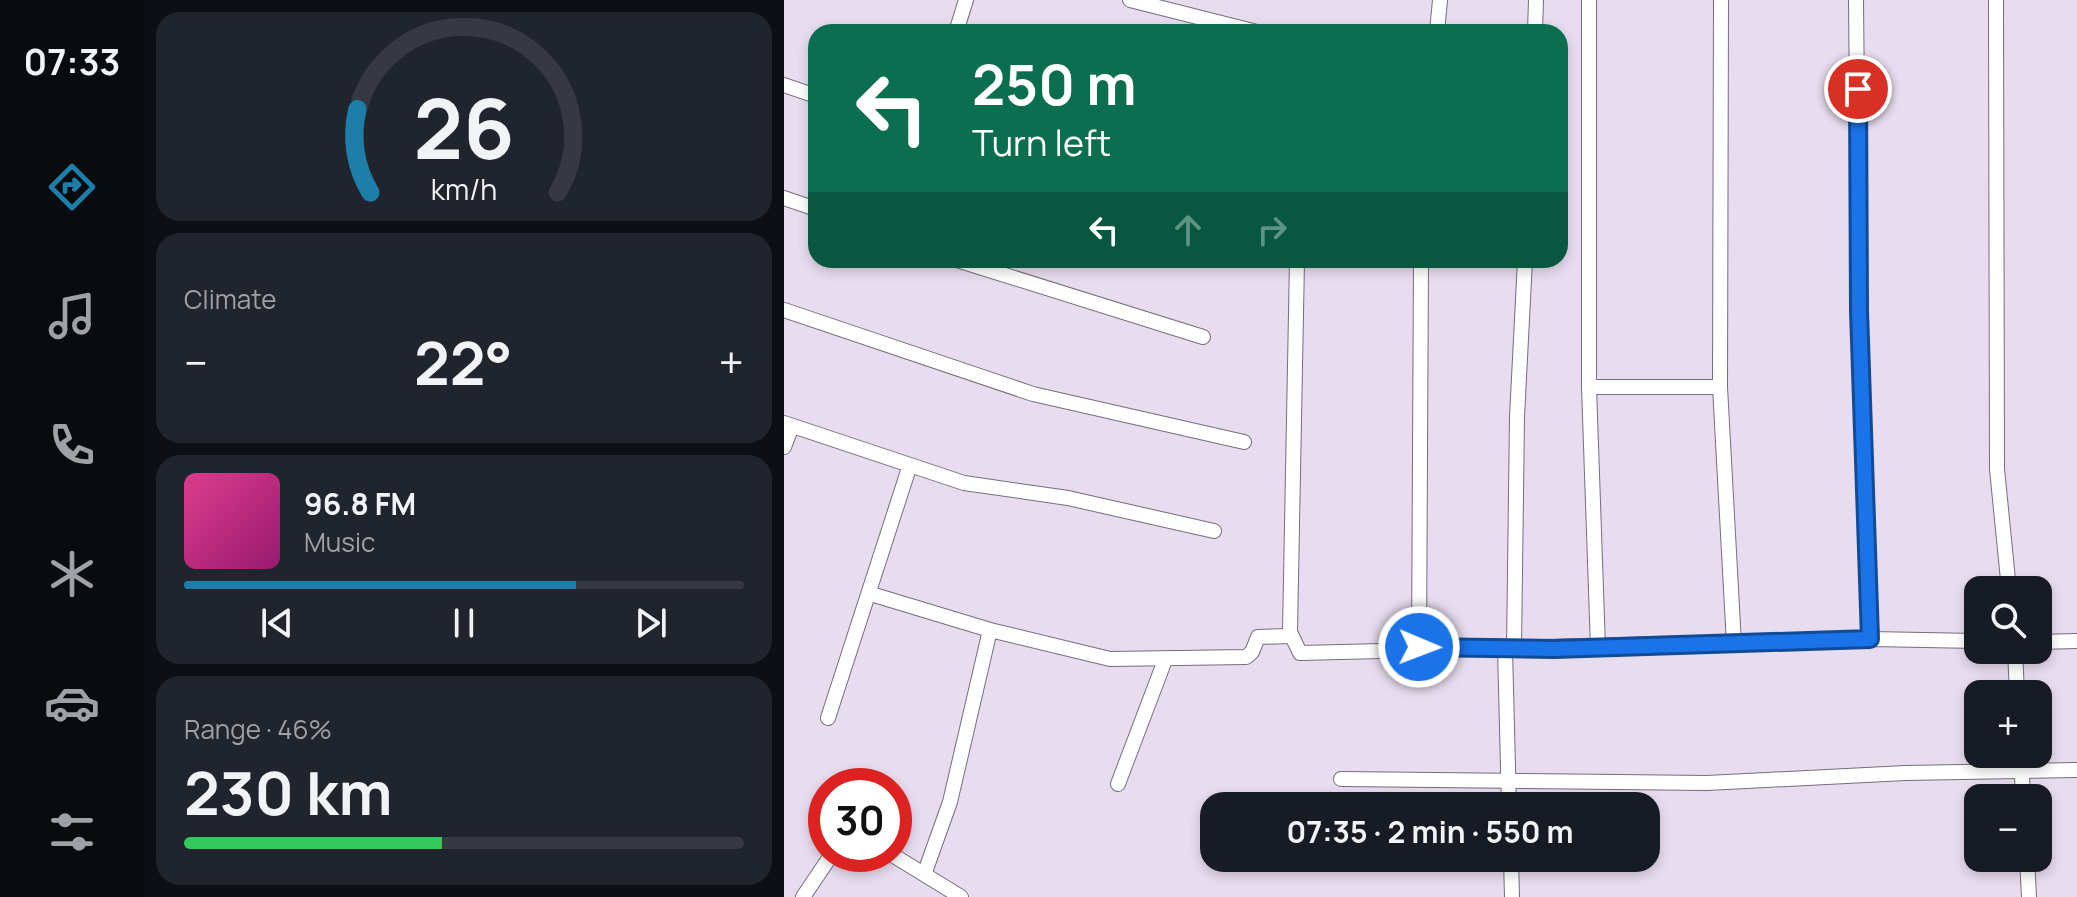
<!DOCTYPE html>
<meta charset="utf-8">
<style>
body{margin:0;font-family:Manrope,sans-serif;background:#20242c;color:#f1f3f6;height:100vh;display:flex;flex-direction:column;font-size:30px;white-space:nowrap}
*{box-sizing:border-box;margin:0}
p{font-size:26px;color:#9ea1a6}
.icon{flex:none;width:44px;height:44px;fill:none;stroke:currentColor;stroke-width:2;stroke-linecap:round;stroke-linejoin:round}
.map{position:relative;flex:1;overflow:hidden}
.sheet{display:flex;flex-direction:column;gap:12px;padding:12px;background:#0d0f14;width:640px}
.sheet>*{flex:none}
.hud{position:absolute;left:24px;top:24px;width:760px;height:244px;border-radius:24px;box-shadow:0 4px 12px #0003;background:#0b6e4f;color:#fff;overflow:hidden}
.controls{position:absolute;left:1180px;top:576px;display:grid;gap:16px}
.controls a{display:grid;place-items:center;width:88px;height:88px;border-radius:16px;background:#171b24;box-shadow:0 4px 12px #0003;font-size:40px}
.speed{position:absolute;left:24px;top:768px;display:flex;gap:16px;font-size:40px;font-weight:700;text-align:center}
.speed>*{display:grid;place-content:center;width:104px;height:104px;border-radius:50%;background:#171b24;box-shadow:0 4px 12px #0003;line-height:1}
.speed .limit{border:12px solid #d22;background:#fff;color:#111}
.pin{position:absolute;display:grid;place-items:center;width:68px;height:68px;color:#fff;margin:-34px;border:4px solid #fff;border-radius:50%;box-shadow:0 2px 8px #0007}
.me{position:absolute;width:88px;margin:-44px;rotate:91deg;stroke-linejoin:round;filter:drop-shadow(0 0 6px #0008)}
.turn{display:flex;align-items:center;gap:28px;height:168px;padding:0 32px;font-size:36px}
.turn .icon{width:104px;height:104px;stroke-width:2.5}
.turn b{display:block;font-size:56px;line-height:68px}
.lanes{display:flex;align-items:center;height:76px;padding:0 32px;background:#0003;justify-content:center;gap:40px;direction:ltr}
.lanes .off{opacity:.35}
.big{font-size:60px;font-weight:700;line-height:1.1}
.sheet .card{flex:1;display:flex;flex-direction:column;justify-content:center;gap:12px;min-width:0;padding:0 28px;border-radius:24px;background:#20242c}
.sheet .dial{align-items:center;gap:0}
.dial svg{height:208px;overflow:visible;fill:none;stroke:#363941;stroke-width:7;stroke-linecap:round;text-anchor:middle}
.dial text{fill:#f1f3f6;stroke:none}
.song{display:flex;align-items:center;gap:24px}
.cover{width:96px;height:96px;border-radius:12px;background:linear-gradient(135deg,hsl(330 70% 55%),hsl(320 70% 35%))}
.played{height:8px;border-radius:4px;background:linear-gradient(90deg,#1e7eaa 70%,#363941 70%)}
.keys{display:flex;justify-content:space-around;direction:ltr}
.heat{display:flex;justify-content:space-between;align-items:center;font-size:44px;direction:ltr}
.charge{height:12px;border-radius:6px;background:linear-gradient(90deg,#34c759 46%,#363941 0)}
.trip{position:absolute;left:416px;top:792px;width:460px;height:80px;border-radius:24px;background:#171b24;box-shadow:0 4px 12px #0003;font-weight:700;line-height:80px;text-align:center}
main{display:flex;flex:1;min-height:0}
.tabs{display:flex;flex-direction:column;width:144px;justify-content:space-around;align-items:center;background:#090b0e;color:#9ea1a6}
.tabs .icon{width:56px;height:56px}
.tabs .on{color:#1e7eaa}
.tabs b{font-size:36px;color:#f1f3f6}
.map>svg:first-child{display:block}
.lines{fill:none;stroke-linecap:round;stroke-linejoin:round}
.minor-casing{stroke:#776d7d;stroke-width:16}
.minor{stroke:#fff;stroke-width:14}
.route-casing{stroke:#114b97;stroke-width:20}
.route{stroke:#1a73e8;stroke-width:14}
</style>
<main>
<nav class="tabs">
<b>07:33</b>
<svg class="icon on" aria-label="directions" viewBox="0 0 24 24"><path d="M12 3l9 9-9 9-9-9zM9 14v-3h6M13 9l2 2-2 2"/></svg>
<svg class="icon" aria-label="music" viewBox="0 0 24 24"><path d="M9 18V5l10-2v13"/><circle cx="6" cy="18" r="3"/><circle cx="16" cy="16" r="3"/></svg>
<svg class="icon" aria-label="phone" viewBox="0 0 24 24"><path d="M5 4h4l2 5-3 2q2 4 5 5l2-3 5 2v4C11 20 4 13 5 4z"/></svg>
<svg class="icon" aria-label="climate" viewBox="0 0 24 24"><path d="M12 3v18M4 7l16 10M4 17L20 7"/></svg>
<svg class="icon" aria-label="car" viewBox="0 0 24 24"><path d="M5 17H2v-5l4-1 3-4h7l3 4 3 1v5h-3M9 17h6M6 11h13"/><circle cx="7" cy="17" r="2"/><circle cx="17" cy="17" r="2"/></svg>
<svg class="icon" aria-label="filters" viewBox="0 0 24 24"><path d="M4 7h16M4 17h16"/><circle cx="9" cy="7" r="2"/><circle cx="15" cy="17" r="2"/></svg>
</nav>
<section class="sheet">
<div class="card dial"><svg viewBox="0 0 100 80">
<path d="M14 69A42 42 0 1 1 86 69"/>
<path d="M14 69A42 42 0 0 1 9 37" stroke="#1e7eaa"/>
<text x="50" y="56" font-size="32" font-weight="700">26</text>
<text x="50" y="72" font-size="11">km/h</text>
</svg></div>
<div class="card"><p>Climate</p>
<div class="heat"><a>−</a><b class="big">22°</b><a>+</a></div>
</div>
<div class="card">
<div class="song"><i class="cover"></i><div><b>96.8 FM</b><p>Music</p></div></div>
<div class="played"></div>
<div class="keys"><svg class="icon" aria-label="previous" viewBox="0 0 24 24"><path d="M18 5L8 12l10 7zM5 5v14"/></svg><svg class="icon" aria-label="pause" viewBox="0 0 24 24"><path d="M8 5v14M16 5v14"/></svg><svg class="icon" aria-label="next" viewBox="0 0 24 24"><path d="M6 5l10 7-10 7zM19 5v14"/></svg></div>
</div>
<div class="card"><p>Range · 46%</p><b class="big">230 km</b><div class="charge"></div></div>
</section>
<div class="map">
<svg width="1293" height="897" viewBox="0 0 1293 897">
<rect width="100%" height="100%" fill="#e8ddef"/>
<g class="lines">
<defs>
<g id="minor">
<path d="M 346,0 L 473,32"/>
<path d="M 805,0 L 805,387 L 814,648"/>
<path d="M 937,0 L 936,387 L 950,644"/>
<path d="M 1072,0 L 1075,311 L 1086,639"/>
<path d="M 1212,0 L 1213,469 L 1225,590"/>
<path d="M 172,32 L 182,0"/>
<path d="M 653,32 L 656,0"/>
<path d="M 751,32 L 752,0"/>
<path d="M 0,85 L 32,96"/>
<path d="M 0,198 L 32,209"/>
<path d="M 173,260 L 419,337"/>
<path d="M 513,260 L 506,632 L 516,653 L 1086,639 L 1194,641"/>
<path d="M 0,310 L 249,394 L 460,442"/>
<path d="M 805,387 L 936,387"/>
<path d="M 0,423 L 180,483 L 284,498 L 430,531"/>
<path d="M 0,447 L 8,426"/>
<path d="M 87,594 L 206,630 L 326,659 L 462,657 L 468,652 L 474,637 L 506,636"/>
<path d="M 1254,642 L 1293,641"/>
<path d="M 635,647 L 637,260"/>
<path d="M 721,649 L 725,806"/>
<path d="M 730,649 L 733,417 L 741,260"/>
<path d="M 1231,650 L 1233,694"/>
<path d="M 44,718 L 125,468"/>
<path d="M 1237,754 L 1239,798"/>
<path d="M 557,779 L 923,783 L 1121,773 L 1293,770"/>
<path d="M 334,784 L 381,660"/>
<path d="M 107,854 L 177,897"/>
<path d="M 727,858 L 728,897"/>
<path d="M 1243,858 L 1245,897"/>
<path d="M 141,872 L 166,802 L 206,630"/>
<path d="M 19,897 L 48,854"/>
</g>
</defs>
<use href="#minor" class="minor-casing"/>
<use href="#minor" class="minor"/>
</g>
<g class="lines">
<defs>
<path id="route" d="M 635,647 L 770,649 L 1086,639 L 1075,311 L 1074,89"/>
</defs>
<use href="#route" class="route-casing"/>
<use href="#route" class="route"/>
</g>
</svg>
<div class="controls">
<a><svg class="icon" aria-label="search" viewBox="0 0 24 24"><circle cx="10" cy="10" r="6"/><path d="M15 15l6 6"/></svg></a>
<a>+</a>
<a>−</a>
</div>
<div class="speed"><div class="limit">30</div></div>
<div class="pin" style="left:1074px;top:89px;background:#d93025"><svg class="icon" aria-label="arrive" viewBox="0 0 24 24"><path d="M6 21V4h12l-3 4 3 4H6"/></svg></div>
<svg class="me" style="left:635px;top:647px" viewBox="-20 -20 40 40"><circle r="17" fill="#1a73e8" stroke="#fff" stroke-width="3"/><path d="M0-11L8 9 0 5-8 9z" fill="#fff"/></svg>
<div class="trip">07:35 · 2 min · 550 m</div>
<div class="hud">
<div class="turn"><svg class="icon" aria-label="left" viewBox="0 0 24 24"><path d="M17 20v-9H6M10 6l-5 5 5 5"/></svg><div><b>250 m</b>Turn left</div></div>
<div class="lanes"><svg class="icon" aria-label="left" viewBox="0 0 24 24"><path d="M17 20v-9H6M10 6l-5 5 5 5"/></svg><svg class="icon off" aria-label="ahead" viewBox="0 0 24 24"><path d="M12 20V5M6 11l6-6 6 6"/></svg><svg class="icon off" aria-label="right" viewBox="0 0 24 24"><path d="M7 20v-9h11M14 6l5 5-5 5"/></svg></div>
</div>
</div>
</main>
